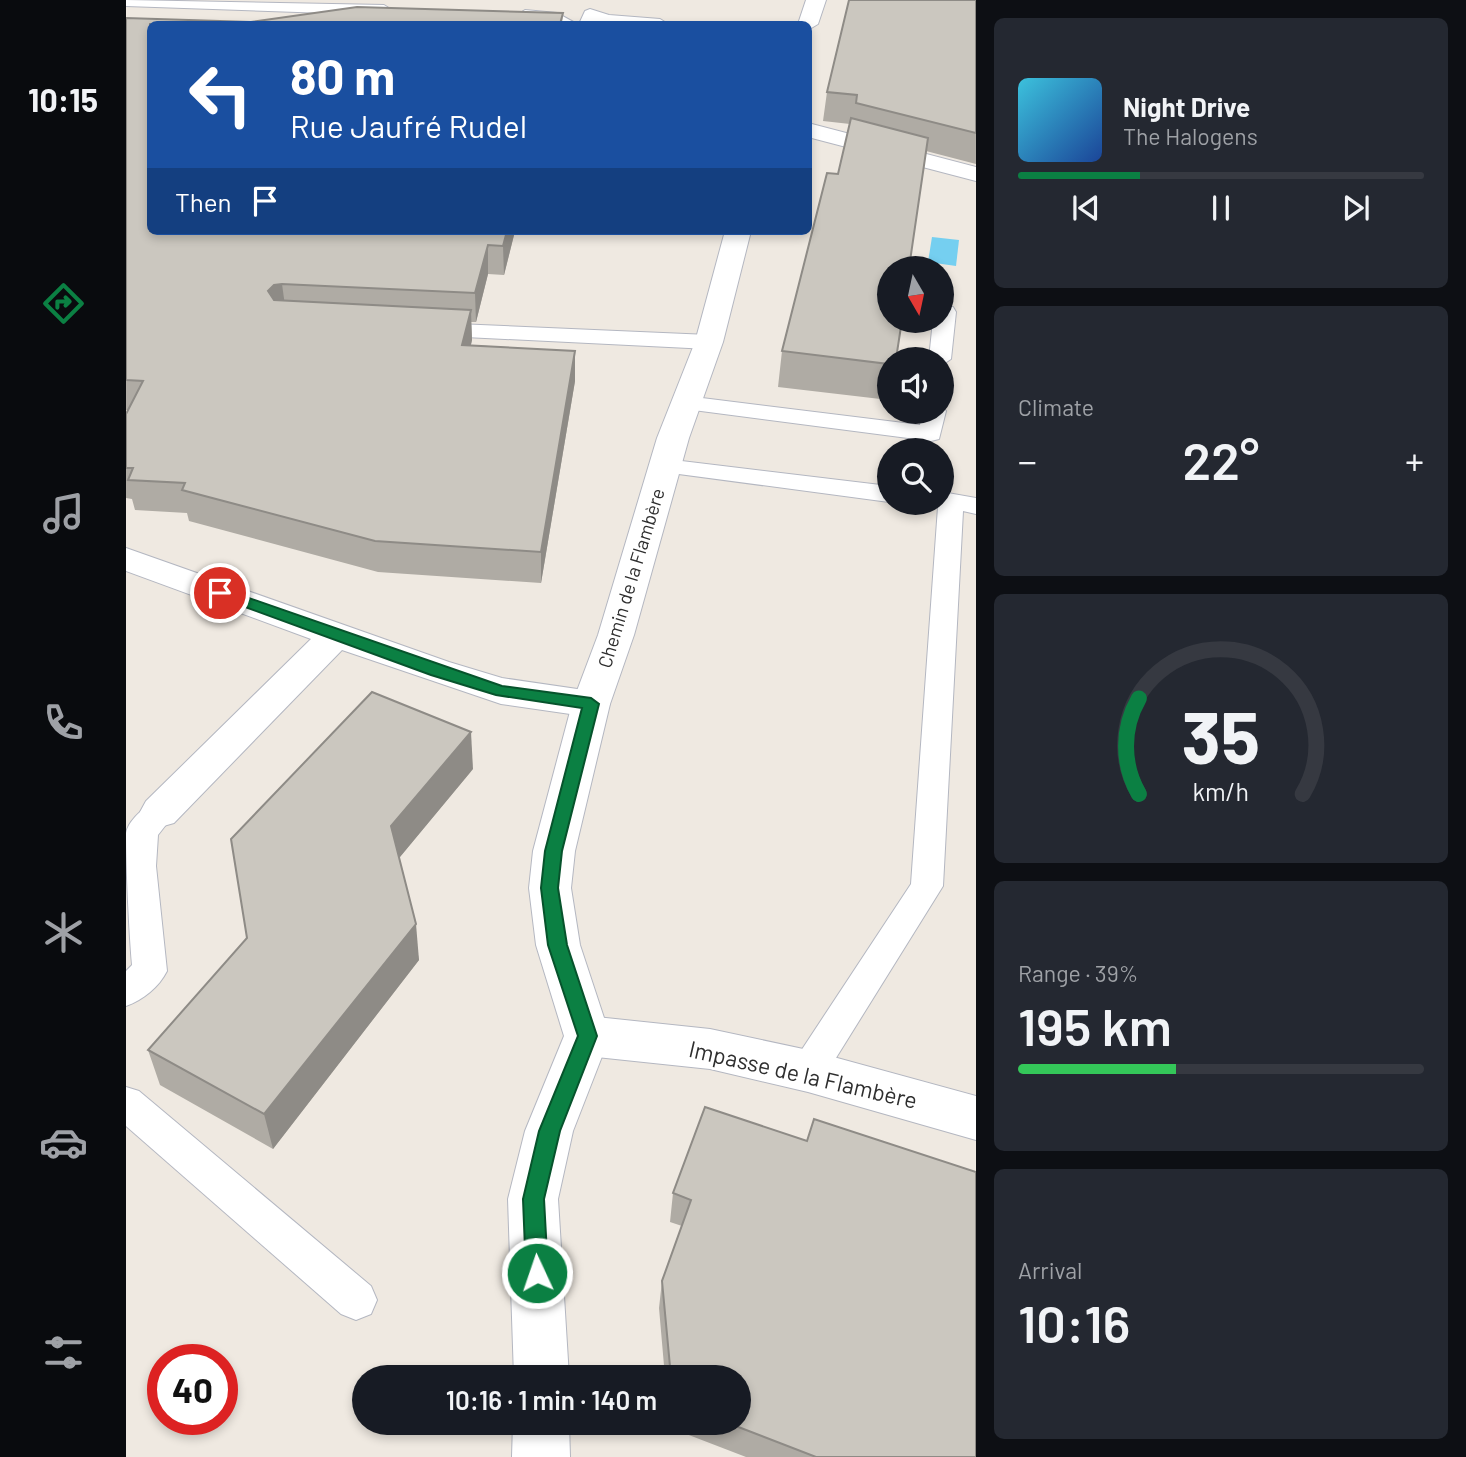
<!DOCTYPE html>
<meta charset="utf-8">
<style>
body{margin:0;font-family:Barlow,sans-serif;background:#242831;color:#f1f3f6;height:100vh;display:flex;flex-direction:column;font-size:26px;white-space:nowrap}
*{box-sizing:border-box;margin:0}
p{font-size:23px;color:#9ea1a6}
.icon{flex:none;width:38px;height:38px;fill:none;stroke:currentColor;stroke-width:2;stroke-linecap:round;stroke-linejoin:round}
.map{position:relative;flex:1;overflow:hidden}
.drawer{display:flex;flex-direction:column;gap:18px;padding:18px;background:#0d0f14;width:490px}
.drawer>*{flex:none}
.banner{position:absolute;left:21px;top:21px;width:665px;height:214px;border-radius:10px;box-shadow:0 4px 10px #0003;background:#1a4fa0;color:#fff;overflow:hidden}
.needle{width:46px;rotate:171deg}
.buttons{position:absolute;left:751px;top:256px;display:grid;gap:14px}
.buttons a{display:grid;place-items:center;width:77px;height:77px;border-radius:50%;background:#171b24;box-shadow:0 4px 10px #0003;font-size:35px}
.speed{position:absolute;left:21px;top:1344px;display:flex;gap:14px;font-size:35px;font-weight:700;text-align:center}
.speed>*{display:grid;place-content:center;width:91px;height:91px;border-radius:50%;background:#171b24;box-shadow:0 4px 10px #0003;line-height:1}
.speed .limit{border:10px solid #d22;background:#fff;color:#111}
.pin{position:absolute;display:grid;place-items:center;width:60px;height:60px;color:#fff;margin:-30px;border:4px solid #fff;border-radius:50%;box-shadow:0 2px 7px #0007}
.me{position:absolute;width:77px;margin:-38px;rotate:357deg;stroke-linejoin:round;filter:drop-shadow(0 0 5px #0008)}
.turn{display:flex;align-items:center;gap:24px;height:147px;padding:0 28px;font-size:32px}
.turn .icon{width:91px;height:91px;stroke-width:2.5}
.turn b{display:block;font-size:49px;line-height:60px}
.then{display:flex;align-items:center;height:66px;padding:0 28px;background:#0003;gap:14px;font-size:26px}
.big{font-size:52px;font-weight:600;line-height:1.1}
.drawer .widget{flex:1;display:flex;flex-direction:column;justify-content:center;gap:10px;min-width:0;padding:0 24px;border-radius:10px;background:#242831}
.drawer .dial{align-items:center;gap:0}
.dial svg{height:182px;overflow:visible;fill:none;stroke:#363941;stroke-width:7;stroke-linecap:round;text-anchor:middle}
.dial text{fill:#f1f3f6;stroke:none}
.song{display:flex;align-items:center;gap:21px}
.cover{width:84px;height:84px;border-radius:10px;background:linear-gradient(135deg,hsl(190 70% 55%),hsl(220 70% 35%))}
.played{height:7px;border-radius:4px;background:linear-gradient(90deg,#0b8043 30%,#363941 30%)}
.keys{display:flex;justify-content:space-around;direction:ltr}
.heat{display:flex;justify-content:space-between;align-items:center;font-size:38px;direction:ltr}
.charge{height:10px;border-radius:5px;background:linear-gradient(90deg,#34c759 39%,#363941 0)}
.trip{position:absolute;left:226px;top:1365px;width:399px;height:70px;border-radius:35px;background:#171b24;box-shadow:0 4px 10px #0003;font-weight:600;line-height:70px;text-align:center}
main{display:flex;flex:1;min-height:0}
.tab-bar{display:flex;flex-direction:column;width:126px;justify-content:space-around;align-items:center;background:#090b0e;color:#9ea1a6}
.tab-bar .icon{width:49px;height:49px}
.tab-bar .current{color:#0b8043}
.tab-bar b{font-size:32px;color:#f1f3f6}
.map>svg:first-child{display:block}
.water{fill:#75cff0}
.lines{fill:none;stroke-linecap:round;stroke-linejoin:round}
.service-casing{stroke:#b4b7c1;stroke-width:2}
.minor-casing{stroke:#b4b7c1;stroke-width:2}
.tertiary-casing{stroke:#b4b7c1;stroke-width:2}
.service{fill:#fff;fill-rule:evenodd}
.minor{fill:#fff;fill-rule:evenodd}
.tertiary{fill:#fff;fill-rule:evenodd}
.wall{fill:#afaba4}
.shaded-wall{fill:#8e8b86}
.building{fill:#cbc7bf;stroke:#8e8b86;stroke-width:2}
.route{fill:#0b8043;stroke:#07532c;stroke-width:2}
.labels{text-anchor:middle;stroke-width:5;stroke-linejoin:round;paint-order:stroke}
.street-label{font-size:19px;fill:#2e2e2e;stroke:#fff}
.near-street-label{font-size:23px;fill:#2e2e2e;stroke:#fff}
</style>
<main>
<nav class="tab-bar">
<b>10:15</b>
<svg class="icon current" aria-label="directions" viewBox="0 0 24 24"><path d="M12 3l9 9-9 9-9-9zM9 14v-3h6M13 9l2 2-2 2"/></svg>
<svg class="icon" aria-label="music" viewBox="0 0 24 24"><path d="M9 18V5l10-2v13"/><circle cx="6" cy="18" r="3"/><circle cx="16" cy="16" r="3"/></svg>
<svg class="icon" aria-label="phone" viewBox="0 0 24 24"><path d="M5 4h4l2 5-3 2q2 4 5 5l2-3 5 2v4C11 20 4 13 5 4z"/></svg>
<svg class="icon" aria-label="climate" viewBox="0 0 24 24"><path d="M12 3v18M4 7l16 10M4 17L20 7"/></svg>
<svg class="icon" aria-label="car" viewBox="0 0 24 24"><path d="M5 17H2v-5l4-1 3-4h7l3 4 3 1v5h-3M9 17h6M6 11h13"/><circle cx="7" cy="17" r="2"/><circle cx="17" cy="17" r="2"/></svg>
<svg class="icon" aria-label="filters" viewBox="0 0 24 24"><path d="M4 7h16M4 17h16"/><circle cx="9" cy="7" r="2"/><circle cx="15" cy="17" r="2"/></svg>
</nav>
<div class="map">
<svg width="850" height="1457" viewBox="0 0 850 1457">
<rect width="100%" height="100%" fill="#efe9e1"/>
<path class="water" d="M 806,237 L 833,240 L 830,266 L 802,262 Z"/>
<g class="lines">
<defs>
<g id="service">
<path d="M 0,0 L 258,5 L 266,10 L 258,15 L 0,6 Z"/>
<path d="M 464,9 L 483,15 L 534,19 L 542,24 L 480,24 L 470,21 L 469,24 L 453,24 L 459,11 Z"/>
<path d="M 399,10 L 431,13 L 451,24 C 435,25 409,22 394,18 L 391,15 Z"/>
<path d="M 816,306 L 827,307 L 830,312 L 825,359 L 816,365 L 816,359 L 803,359 L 807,320 L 816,320 Z"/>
<path d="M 307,323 L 583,335 L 594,342 L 583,349 L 299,335 L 296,330 L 299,325 Z"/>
<path d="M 560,396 L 794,425 L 796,411 L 816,411 L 816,406 L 820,411 L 813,439 L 805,441 L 552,408 L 548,403 L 552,398 Z"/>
<path d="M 539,459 L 763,486 L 763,502 L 530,471 L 527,466 L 530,461 Z"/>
<path d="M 816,492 L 850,498 L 850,514 L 837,511 L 817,886 L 695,1082 L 682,1087 L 669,1082 L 664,1071 L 669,1060 L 785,884 L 812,507 L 805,502 L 816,502 Z"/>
<path d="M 34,800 L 45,804 L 50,812 L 32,835 L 30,866 L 41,971 C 33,987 17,1000 0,1006 L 0,971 L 6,965 C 3,930 0,867 0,833 C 3,819 21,804 34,800 Z"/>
<path d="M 0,1087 L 13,1091 L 245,1286 L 251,1300 L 245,1314 L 230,1320 L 215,1314 L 0,1126 Z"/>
</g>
<g id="minor">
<path d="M 682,123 L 850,167 L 850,181 L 682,137 Z"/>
<path d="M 0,548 L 323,662 L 376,678 L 465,691 L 478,695 L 484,704 L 478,713 L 465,717 L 375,704 L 216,650 L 48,823 L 34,827 L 20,823 L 14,812 L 20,801 L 185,639 L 0,571 Z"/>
<path d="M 461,1016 L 584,1029 L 682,1050 L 850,1096 L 850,1140 L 682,1092 L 584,1069 L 461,1056 L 445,1050 L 438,1036 L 445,1022 Z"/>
</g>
<g id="tertiary">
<path d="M 680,0 L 700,0 L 692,24 L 682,30 L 682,24 L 672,24 Z"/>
<path d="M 599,231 L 625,231 L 597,342 L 563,438 L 508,635 L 484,704 L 449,851 L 445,888 L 454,945 L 484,1036 L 447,1131 L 432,1199 L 443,1377 L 388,1377 L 382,1199 L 399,1131 L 438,1036 L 410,945 L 403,888 L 407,851 L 446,704 L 472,635 L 531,438 L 569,342 Z"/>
<path d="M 387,1423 L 443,1423 L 444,1457 L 386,1457 Z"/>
</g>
</defs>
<use href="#service" class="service-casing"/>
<use href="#minor" class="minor-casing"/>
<use href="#tertiary" class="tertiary-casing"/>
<use href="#service" class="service"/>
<use href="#minor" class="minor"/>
<use href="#tertiary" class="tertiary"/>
</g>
<g class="wall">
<path d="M 850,0 L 850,164 L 800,151 L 763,359 L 763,400 L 652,387 L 656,351 L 712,174 L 724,124 L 697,121 L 701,92 Z"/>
<path d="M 437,13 L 436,24 L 24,24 L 24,231 L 389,231 L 378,275 L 362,274 L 350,322 L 345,322 L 346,340 L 345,345 L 449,351 L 449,381 L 415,583 L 252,572 L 63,521 L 61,513 L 9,510 L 6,499 L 0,498 L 0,414 L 2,410 L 0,410 L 0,18 L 125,22 Z"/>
<path d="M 347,769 L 273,858 L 293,960 L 147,1149 L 34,1085 L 22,1050 Z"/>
<path d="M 579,1107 L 850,1457 L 620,1457 L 555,1432 L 557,1423 L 612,1423 L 612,1377 L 539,1377 L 533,1308 L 536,1281 L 556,1226 L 544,1222 L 547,1193 Z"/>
</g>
<g class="shaded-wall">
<path d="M 381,231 L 389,231 L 378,275 L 377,246 Z"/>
<path d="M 362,245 L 362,274 L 350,322 L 349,293 Z"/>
<path d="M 156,284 L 160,313 L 152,314 L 142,291 L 148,285 Z"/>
<path d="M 345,310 L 346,340 L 337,375 L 336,345 Z"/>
<path d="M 449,351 L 449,381 L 415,583 L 415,552 Z"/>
<path d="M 345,732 L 347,769 L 269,863 L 265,826 Z"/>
<path d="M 290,924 L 293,960 L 147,1149 L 138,1114 Z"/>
</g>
<g class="building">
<path d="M 723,0 L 850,0 L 850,133 L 730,103 L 731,95 L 701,92 Z"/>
<path d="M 231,7 L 437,13 L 434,24 L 24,24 L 24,231 L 381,231 L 377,246 L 362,245 L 349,293 L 156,284 L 148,285 L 142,291 L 148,300 L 345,310 L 336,345 L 449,351 L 415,552 L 249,541 L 56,490 L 59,483 L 2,480 L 7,468 L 0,468 L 0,414 L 17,381 L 0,380 L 0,18 L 125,22 Z"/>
<path d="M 725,118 L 802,138 L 783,268 L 763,268 L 763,320 L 776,320 L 770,359 L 763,359 L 763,364 L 656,351 L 701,173 L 712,174 Z"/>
<path d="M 246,692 L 345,732 L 265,826 L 290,924 L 138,1114 L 22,1050 L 121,938 L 105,839 Z"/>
<path d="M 579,1107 L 681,1141 L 688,1119 L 850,1172 L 850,1457 L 690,1457 L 602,1423 L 612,1423 L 612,1377 L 545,1377 L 536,1281 L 565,1200 L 547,1193 Z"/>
</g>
<path class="route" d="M 94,588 L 376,686 L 465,698 L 473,704 L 436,851 L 432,888 L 441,945 L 471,1036 L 434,1131 L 418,1199 L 422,1273 L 419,1280 L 411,1283 L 403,1280 L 400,1273 L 397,1199 L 413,1131 L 452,1036 L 422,945 L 415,888 L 419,851 L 456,708 L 370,695 L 305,675 L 89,596 L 89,589 Z"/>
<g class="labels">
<g class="street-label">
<text transform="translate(505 578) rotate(-73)" y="7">Chemin de la Flambère</text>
</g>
<g class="near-street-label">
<text transform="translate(677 1075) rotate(13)" y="8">Impasse de la Flambère</text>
</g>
</g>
</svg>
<div class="buttons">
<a><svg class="needle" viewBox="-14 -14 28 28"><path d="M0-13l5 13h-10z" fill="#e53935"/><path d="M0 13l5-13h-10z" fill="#9ea1a6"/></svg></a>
<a><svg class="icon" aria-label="sound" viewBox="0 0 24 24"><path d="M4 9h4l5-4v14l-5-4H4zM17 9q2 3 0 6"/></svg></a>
<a><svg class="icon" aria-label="search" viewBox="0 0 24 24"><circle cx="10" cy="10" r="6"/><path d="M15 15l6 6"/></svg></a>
</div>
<div class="speed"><div class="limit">40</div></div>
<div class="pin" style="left:94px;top:593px;background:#d93025"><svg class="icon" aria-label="arrive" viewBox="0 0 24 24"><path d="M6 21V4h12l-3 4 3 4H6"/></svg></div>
<svg class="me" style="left:411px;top:1273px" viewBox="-20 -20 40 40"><circle r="17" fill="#0b8043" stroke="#fff" stroke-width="3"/><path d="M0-11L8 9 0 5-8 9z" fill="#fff"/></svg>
<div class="trip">10:16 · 1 min · 140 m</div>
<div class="banner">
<div class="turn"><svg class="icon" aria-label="left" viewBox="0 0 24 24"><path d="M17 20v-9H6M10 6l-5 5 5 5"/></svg><div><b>80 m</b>Rue Jaufré Rudel</div></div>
<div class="then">Then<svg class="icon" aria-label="arrive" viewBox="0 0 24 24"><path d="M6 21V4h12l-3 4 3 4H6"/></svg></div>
</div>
</div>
<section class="drawer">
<div class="widget">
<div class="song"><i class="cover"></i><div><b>Night Drive</b><p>The Halogens</p></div></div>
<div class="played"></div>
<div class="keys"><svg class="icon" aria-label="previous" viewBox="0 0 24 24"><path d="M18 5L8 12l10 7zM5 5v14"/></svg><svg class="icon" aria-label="pause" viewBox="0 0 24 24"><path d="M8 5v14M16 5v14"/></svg><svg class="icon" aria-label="next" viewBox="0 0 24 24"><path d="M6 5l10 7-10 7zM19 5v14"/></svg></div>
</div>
<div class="widget"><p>Climate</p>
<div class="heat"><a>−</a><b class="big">22°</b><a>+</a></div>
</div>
<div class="widget dial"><svg viewBox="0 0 100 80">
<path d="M14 69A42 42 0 1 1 86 69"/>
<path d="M14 69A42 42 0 0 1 14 27" stroke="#0b8043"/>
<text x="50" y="56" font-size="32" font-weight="700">35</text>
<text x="50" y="72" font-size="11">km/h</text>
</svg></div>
<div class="widget"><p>Range · 39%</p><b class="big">195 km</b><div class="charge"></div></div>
<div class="widget"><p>Arrival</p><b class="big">10:16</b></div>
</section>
</main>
